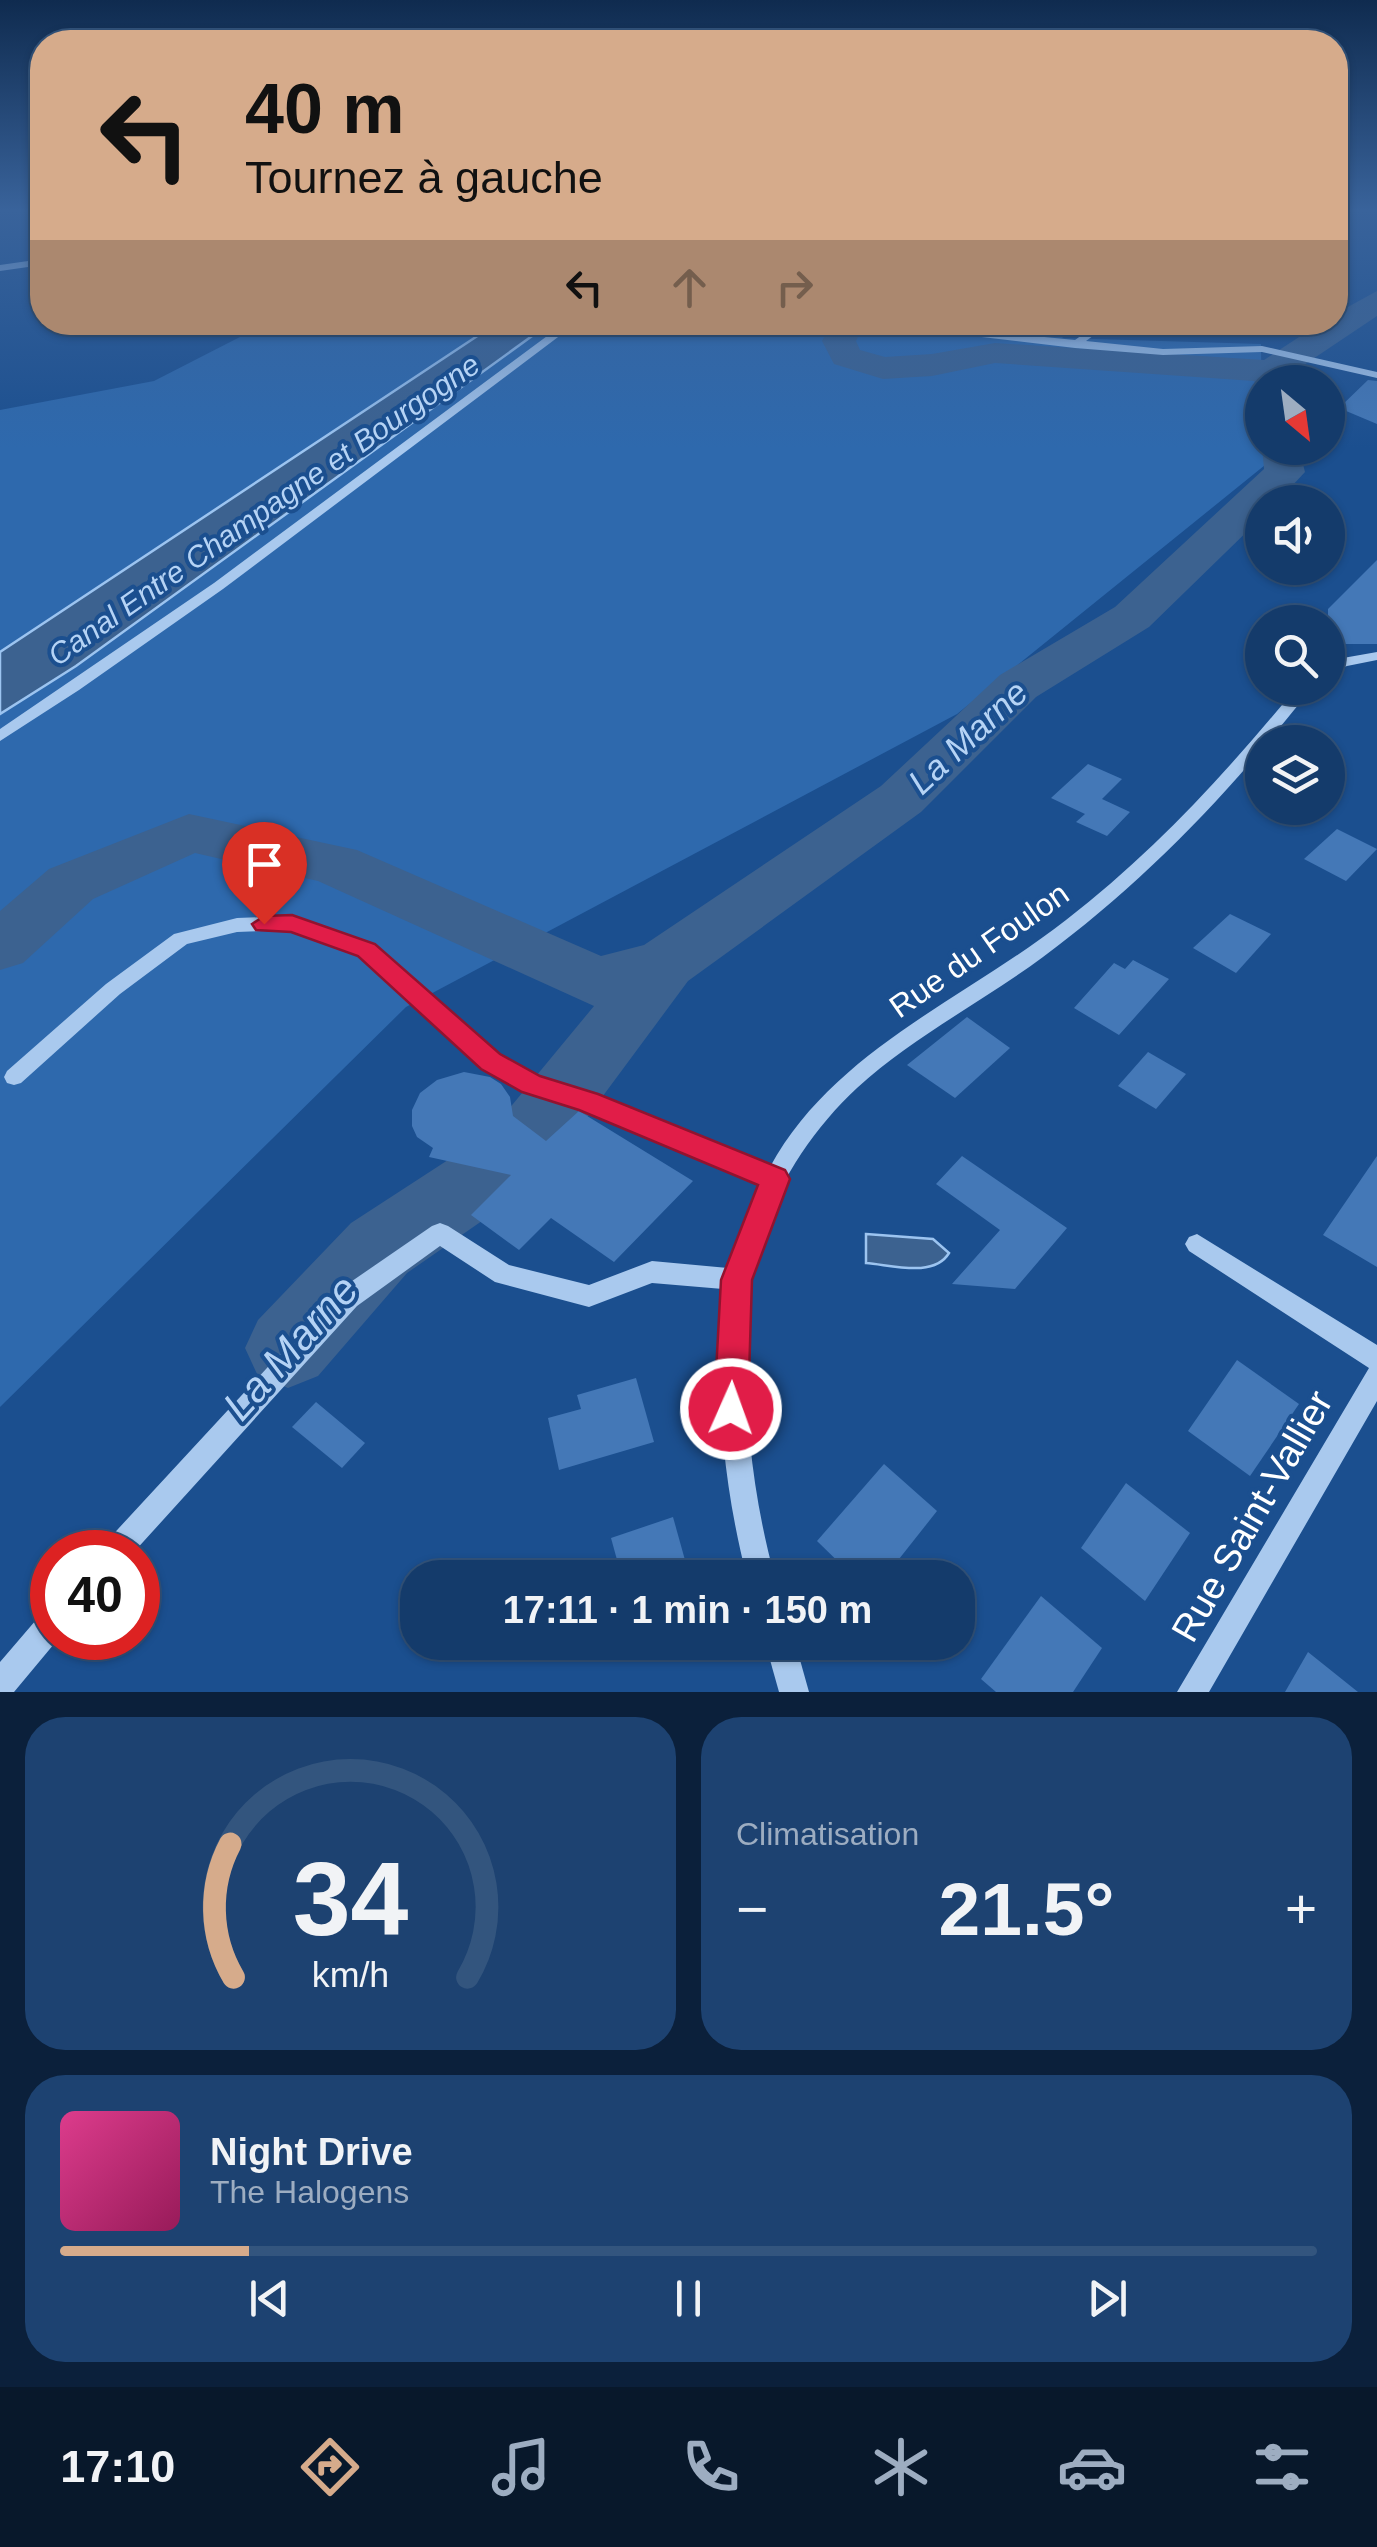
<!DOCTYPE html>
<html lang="fr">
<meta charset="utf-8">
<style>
body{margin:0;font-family:Helvetica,sans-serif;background:#1d4271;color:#f1f3f6;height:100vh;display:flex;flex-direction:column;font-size:38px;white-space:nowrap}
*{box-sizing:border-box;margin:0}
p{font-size:32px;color:#9dadc1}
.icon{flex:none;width:55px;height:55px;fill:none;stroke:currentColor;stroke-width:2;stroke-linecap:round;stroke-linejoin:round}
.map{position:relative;height:1692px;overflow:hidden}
.panel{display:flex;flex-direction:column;gap:25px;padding:25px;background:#0b203b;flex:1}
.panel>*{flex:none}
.top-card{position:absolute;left:30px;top:30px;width:1318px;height:305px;border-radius:40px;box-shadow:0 2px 8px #0004,0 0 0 2px #33557e;background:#d6ab8b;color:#111;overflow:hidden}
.needle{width:65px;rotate:151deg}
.buttons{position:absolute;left:1245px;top:365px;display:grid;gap:20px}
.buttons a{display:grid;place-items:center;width:100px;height:100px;border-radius:50%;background:#143b6b;box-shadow:0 2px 8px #0004,0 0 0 2px #33557e;font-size:50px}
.speed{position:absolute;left:30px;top:1530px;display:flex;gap:20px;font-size:50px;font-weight:700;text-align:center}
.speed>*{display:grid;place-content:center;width:130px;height:130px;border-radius:50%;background:#143b6b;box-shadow:0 2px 8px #0004,0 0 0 2px #33557e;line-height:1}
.speed .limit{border:15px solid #d22;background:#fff;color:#111}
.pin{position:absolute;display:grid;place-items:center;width:85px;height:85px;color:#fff;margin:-102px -42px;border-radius:50% 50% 50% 0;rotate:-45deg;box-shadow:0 0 10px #0007}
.pin .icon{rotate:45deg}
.me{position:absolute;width:110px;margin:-55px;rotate:2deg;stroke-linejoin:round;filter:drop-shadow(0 0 8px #0008)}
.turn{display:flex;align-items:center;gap:35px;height:210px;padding:0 50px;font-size:45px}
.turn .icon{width:130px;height:130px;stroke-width:2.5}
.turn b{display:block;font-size:70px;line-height:85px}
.lanes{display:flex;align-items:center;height:95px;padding:0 50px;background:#0003;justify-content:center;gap:50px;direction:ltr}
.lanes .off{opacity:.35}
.big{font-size:75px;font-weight:700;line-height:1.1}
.panel .tile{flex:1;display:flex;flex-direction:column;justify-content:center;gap:15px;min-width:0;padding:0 35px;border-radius:40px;background:#1d4271}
.panel .dial{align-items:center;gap:0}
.dial svg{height:260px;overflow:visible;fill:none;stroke:#33557e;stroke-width:7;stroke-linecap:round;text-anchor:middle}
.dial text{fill:#f1f3f6;stroke:none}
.song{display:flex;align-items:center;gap:30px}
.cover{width:120px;height:120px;border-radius:15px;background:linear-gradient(135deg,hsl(330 70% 55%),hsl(330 70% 35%))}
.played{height:10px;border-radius:5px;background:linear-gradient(90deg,#d6ab8b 15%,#33557e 15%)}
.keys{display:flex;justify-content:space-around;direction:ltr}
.heat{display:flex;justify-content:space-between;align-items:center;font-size:55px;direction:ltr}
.panel .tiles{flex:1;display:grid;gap:25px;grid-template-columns:1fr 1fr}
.tile:last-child{grid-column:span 2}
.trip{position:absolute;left:400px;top:1560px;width:575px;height:100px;border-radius:40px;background:#143b6b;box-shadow:0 2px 8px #0004,0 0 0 2px #33557e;font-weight:700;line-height:100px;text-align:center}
.tab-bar{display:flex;height:160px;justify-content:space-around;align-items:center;background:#08182b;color:#9dadc1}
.tab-bar .icon{width:70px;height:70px}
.tab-bar .selected{color:#d6ab8b}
.tab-bar b{font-size:45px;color:#f1f3f6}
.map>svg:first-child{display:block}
.green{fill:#2e69ad}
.water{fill:#3c6290;stroke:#9cc4f0;stroke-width:2.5}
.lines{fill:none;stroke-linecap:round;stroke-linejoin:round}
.river{fill:#3c6290;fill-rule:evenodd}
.building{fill:#4478b7}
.minor{fill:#a9c9ee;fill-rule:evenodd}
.route{fill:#e11d48;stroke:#92132f;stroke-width:2.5}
.labels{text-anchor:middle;stroke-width:8;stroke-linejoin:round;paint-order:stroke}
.far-water-label{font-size:30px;font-style:italic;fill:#b5d3f5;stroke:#1b4f8f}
.street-label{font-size:32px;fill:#fff;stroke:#1b4f8f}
.water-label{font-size:35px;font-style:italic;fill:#b5d3f5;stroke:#1b4f8f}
.near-street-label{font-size:38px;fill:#fff;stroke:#1b4f8f}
.near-water-label{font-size:42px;font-style:italic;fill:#b5d3f5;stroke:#1b4f8f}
</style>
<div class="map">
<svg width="1377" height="1692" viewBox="0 0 1377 1692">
<rect width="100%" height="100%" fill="#1b4f8f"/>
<path class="green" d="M 1084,322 L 1062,338 L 1261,344 L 1262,448 L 1269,448 L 1270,461 L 957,714 L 406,1007 L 0,1407 L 0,410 L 154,381 L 267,323 Z"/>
<g class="water">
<path d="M 497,323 L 550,323 L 76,666 L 0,714 L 0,652 Z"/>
<path d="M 866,1234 L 933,1239 L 949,1253 C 934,1278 892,1265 866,1263 Z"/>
</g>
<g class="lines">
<g class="river">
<path d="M 1377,291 L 1377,316 L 1289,375 L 1290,382 L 1262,382 L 1262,391 L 1254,381 L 995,363 L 932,376 L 883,379 L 834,364 L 822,341 L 833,322 L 866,322 L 856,341 L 860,350 L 885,357 L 932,354 L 995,343 L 1264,360 L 1322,322 L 1335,322 L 1335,314 Z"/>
<path d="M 1262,445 L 1299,448 L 1305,472 L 1277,502 L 1262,502 L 1262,517 L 1149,627 L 1036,697 L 921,812 L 688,981 L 560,1154 L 533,1162 L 536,1168 L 525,1191 L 407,1273 L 318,1376 L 288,1388 L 258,1376 L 245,1348 L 258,1320 L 351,1223 L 471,1145 L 499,1136 L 497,1132 L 508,1110 L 594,1006 L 318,881 L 195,853 L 93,899 L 23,963 L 0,970 L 0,911 L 49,869 L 189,814 L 357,850 L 601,956 L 644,945 L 881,786 L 1000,675 L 1115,607 L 1264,469 Z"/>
</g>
</g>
<g class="building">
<path d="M 1368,380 L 1377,381 L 1377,424 L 1339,408 Z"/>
<path d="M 1377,560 L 1377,644 L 1328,644 L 1328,609 Z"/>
<path d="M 1088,764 L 1122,779 L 1102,799 L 1130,812 L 1107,836 L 1076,822 L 1085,814 L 1051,798 Z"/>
<path d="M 1337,829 L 1377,849 L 1346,881 L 1304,859 Z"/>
<path d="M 1230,914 L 1271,934 L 1236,973 L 1193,948 Z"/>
<path d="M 1133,960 L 1169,979 L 1119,1035 L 1074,1008 L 1114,963 L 1125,969 Z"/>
<path d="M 967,1017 L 1010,1048 L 955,1098 L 907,1065 Z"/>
<path d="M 1148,1052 L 1186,1074 L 1156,1109 L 1118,1086 Z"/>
<path d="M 464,1072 L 490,1077 L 501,1084 L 510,1097 L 513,1116 L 546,1141 L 579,1111 L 693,1181 L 614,1262 L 551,1218 L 519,1250 L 471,1215 L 511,1175 L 429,1157 L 433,1148 L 417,1137 L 412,1126 L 412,1110 L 420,1093 L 437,1080 Z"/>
<path d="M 962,1156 L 1067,1228 L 1015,1289 L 952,1284 L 1000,1230 L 936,1184 Z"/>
<path d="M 1377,1156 L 1377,1267 L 1323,1235 Z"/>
<path d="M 1237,1360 L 1299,1404 L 1250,1476 L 1188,1431 Z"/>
<path d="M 636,1378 L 654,1442 L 559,1470 L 548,1418 L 581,1409 L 577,1395 Z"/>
<path d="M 316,1402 L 365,1443 L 342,1468 L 292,1427 Z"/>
<path d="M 884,1464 L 937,1511 L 884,1578 L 855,1578 L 817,1541 Z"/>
<path d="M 1126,1483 L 1190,1533 L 1145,1601 L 1081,1548 Z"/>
<path d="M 673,1517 L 690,1578 L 622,1578 L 611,1538 Z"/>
<path d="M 1041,1596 L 1102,1648 L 1073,1692 L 996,1692 L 981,1679 Z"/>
<path d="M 1308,1652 L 1358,1692 L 1285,1692 Z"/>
</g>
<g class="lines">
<g class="minor">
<path d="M 42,259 L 42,265 L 0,271 L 0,265 Z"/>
<path d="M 566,322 L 578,322 L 223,589 L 79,690 L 0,741 L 0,729 L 214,583 Z"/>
<path d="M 854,322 L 894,322 L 1075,340 L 1100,322 L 1112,322 L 1086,341 L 1163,349 L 1262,346 L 1377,372 L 1377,378 L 1262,352 L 1163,355 L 1075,348 Z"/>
<path d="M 1377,652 L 1377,660 L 1347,666 L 1328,673 L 1328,664 L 1343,658 Z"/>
<path d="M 1296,688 L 1312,688 L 1268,742 L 1262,742 L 1262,749 C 1197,826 1124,897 1043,957 C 982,1002 913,1037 857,1088 C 803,1138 760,1211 748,1284 C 744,1304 747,1325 746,1345 C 745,1424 754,1501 775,1578 L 747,1578 C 723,1484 714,1386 723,1289 L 652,1283 L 589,1307 L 495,1282 L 440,1246 L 357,1306 L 134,1552 L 102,1552 L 106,1542 L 339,1290 L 432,1226 L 440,1223 L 448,1226 L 509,1265 L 589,1285 L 652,1261 L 728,1268 L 762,1184 L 581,1108 L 524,1090 L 483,1068 L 360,955 L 291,930 L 237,932 L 187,944 L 120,994 L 21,1083 L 14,1085 L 7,1083 L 4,1077 L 7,1071 L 106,984 L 174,934 L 237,918 L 292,916 L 374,945 L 497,1056 L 538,1078 L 596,1096 L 770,1167 C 834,1050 965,999 1066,920 C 1153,853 1227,772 1296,688 Z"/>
<path d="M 1197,1234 L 1377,1345 L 1377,1401 L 1209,1692 L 1177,1692 L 1369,1368 L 1189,1251 L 1185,1244 L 1189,1237 Z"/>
<path d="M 52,1608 L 52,1638 L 59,1638 L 14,1692 L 0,1692 L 0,1662 L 42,1613 Z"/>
<path d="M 765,1642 L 795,1642 L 809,1692 L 779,1692 Z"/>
</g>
</g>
<linearGradient id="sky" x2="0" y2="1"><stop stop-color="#0f2b4f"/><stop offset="0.47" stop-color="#39639b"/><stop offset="1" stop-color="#39639b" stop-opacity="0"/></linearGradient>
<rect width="1377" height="448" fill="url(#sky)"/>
<path class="route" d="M 292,915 L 375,944 L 500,1054 L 540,1076 L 598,1094 L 785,1170 L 790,1179 L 752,1280 L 748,1409 L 743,1421 L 731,1426 L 719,1421 L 714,1409 L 721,1280 L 758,1185 L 579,1110 L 522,1092 L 481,1069 L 358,956 L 291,932 L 256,930 L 252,924 L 264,916 Z"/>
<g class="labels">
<g class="far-water-label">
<text transform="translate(264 510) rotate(-35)" y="10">Canal Entre Champagne et Bourgogne</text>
</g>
<g class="street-label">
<text transform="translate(979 950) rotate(-35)" y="11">Rue du Foulon</text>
</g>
<g class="water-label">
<text transform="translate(968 737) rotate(-43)" y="12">La Marne</text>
</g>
<g class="near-street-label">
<text transform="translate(1252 1516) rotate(-60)" y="13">Rue Saint-Vallier</text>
</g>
<g class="near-water-label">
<text transform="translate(290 1347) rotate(-48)" y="15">La Marne</text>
</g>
</g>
</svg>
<div class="buttons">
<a><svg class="needle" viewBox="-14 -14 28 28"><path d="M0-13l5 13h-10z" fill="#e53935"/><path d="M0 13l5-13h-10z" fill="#9dadc1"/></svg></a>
<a><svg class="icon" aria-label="sound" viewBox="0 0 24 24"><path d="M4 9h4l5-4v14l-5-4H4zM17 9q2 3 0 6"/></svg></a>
<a><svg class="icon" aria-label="search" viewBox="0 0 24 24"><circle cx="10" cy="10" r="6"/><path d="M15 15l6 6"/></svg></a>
<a><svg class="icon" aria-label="layers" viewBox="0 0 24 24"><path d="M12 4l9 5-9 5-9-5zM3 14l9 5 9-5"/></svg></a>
</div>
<div class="speed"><div class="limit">40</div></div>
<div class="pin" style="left:264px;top:924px;background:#d93025"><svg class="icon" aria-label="arrive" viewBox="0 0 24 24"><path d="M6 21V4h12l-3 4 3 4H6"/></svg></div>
<svg class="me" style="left:731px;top:1409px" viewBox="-20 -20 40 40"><circle r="17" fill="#e11d48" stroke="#fff" stroke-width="3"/><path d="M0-11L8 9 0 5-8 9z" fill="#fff"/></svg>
<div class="trip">17:11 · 1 min · 150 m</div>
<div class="top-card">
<div class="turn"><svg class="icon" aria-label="left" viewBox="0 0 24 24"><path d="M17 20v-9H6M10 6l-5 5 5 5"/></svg><div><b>40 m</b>Tournez à gauche</div></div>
<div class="lanes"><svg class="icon" aria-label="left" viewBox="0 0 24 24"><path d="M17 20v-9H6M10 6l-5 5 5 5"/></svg><svg class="icon off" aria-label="ahead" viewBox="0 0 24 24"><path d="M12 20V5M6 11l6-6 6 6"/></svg><svg class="icon off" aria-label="right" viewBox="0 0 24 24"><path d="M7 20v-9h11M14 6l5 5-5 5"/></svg></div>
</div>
</div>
<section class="panel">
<div class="tiles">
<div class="tile dial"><svg viewBox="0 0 100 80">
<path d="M14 69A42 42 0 1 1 86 69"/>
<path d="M14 69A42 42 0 0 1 13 28" stroke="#d6ab8b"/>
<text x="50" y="56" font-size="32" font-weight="700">34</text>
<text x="50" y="72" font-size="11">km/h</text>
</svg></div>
<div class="tile"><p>Climatisation</p>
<div class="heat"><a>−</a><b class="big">21.5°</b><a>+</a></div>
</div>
<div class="tile">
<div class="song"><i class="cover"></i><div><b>Night Drive</b><p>The Halogens</p></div></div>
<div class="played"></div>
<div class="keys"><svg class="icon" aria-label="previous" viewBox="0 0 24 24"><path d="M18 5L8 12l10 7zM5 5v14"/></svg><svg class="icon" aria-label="pause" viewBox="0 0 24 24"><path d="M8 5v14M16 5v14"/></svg><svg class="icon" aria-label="next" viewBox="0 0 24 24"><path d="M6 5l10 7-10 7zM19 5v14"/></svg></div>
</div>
</div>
</section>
<nav class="tab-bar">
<b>17:10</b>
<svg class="icon selected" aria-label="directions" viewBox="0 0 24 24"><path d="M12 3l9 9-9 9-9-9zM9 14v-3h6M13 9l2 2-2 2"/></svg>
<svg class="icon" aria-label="music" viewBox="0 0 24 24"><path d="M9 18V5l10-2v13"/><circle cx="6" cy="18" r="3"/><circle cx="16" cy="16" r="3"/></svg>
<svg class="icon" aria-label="phone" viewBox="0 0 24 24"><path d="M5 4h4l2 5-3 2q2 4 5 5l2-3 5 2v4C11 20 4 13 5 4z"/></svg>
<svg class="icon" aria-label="climate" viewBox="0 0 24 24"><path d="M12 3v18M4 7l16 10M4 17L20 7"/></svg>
<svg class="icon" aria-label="car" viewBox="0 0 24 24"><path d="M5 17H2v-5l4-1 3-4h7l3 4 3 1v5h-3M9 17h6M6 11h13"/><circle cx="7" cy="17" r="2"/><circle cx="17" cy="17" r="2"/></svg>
<svg class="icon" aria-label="filters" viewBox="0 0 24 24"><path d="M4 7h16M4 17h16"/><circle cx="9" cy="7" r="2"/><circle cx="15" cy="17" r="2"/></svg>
</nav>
